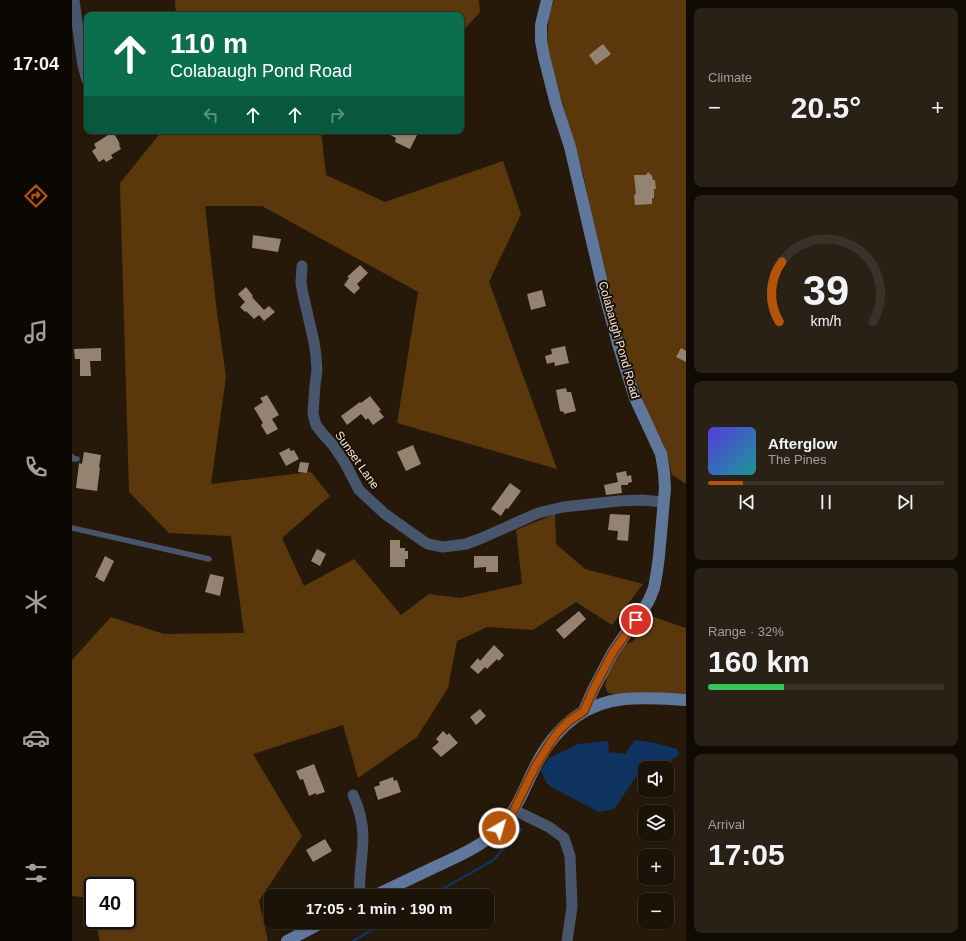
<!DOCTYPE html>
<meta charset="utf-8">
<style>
body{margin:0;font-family:Arial,sans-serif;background:#292016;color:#f1f3f6;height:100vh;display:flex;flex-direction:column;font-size:15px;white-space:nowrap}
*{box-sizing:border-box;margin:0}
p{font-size:13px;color:#a09e9c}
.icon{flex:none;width:22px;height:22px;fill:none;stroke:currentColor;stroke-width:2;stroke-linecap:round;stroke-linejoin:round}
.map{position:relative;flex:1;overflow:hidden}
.side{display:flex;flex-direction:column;gap:8px;padding:8px;background:#0f0a04;width:280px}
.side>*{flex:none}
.hud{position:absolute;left:12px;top:12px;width:380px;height:122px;border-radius:8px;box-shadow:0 1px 3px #0004,0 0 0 1px #3a3229;background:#0b6e4f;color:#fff;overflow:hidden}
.fabs{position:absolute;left:566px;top:761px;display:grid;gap:8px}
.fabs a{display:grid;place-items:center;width:36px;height:36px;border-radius:8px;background:#1c1308;box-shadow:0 1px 3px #0004,0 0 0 1px #3a3229;font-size:20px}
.speed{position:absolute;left:12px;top:877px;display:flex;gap:8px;font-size:20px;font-weight:700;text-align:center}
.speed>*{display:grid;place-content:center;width:52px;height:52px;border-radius:50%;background:#1c1308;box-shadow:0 1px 3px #0004,0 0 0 1px #3a3229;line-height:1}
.speed .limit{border:2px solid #111;border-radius:6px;background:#fff;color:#111}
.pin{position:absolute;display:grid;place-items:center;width:34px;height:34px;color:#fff;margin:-17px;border:2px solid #fff;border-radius:50%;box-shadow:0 1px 4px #0007}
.me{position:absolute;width:44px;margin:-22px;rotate:38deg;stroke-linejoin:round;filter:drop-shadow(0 0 3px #0008)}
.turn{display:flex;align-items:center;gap:14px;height:84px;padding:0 20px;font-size:18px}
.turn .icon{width:52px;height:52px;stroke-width:2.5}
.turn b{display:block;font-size:28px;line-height:34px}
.lanes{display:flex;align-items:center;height:38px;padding:0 20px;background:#0003;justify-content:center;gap:20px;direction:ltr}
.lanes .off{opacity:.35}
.big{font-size:30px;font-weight:800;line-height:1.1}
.side .tile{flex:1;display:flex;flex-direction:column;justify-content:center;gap:6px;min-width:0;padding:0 14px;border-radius:8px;background:#292016}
.side .dial{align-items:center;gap:0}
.dial svg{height:104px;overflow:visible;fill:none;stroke:#3a3229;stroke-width:7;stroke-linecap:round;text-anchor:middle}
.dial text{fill:#f1f3f6;stroke:none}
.song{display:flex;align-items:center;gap:12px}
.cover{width:48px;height:48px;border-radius:6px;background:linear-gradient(135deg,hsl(250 70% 55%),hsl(180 70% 35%))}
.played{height:4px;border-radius:2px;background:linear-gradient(90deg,#b45309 15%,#3a3229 15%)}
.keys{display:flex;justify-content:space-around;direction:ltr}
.heat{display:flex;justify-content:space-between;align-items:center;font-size:22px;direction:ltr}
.charge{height:6px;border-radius:3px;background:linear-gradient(90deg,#34c759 32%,#3a3229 0)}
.trip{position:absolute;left:192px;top:889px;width:230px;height:40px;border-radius:8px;background:#1c1308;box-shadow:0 1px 3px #0004,0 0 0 1px #3a3229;font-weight:800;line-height:40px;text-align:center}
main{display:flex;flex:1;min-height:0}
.dock{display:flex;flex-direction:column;width:72px;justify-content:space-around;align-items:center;background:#0b0803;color:#a09e9c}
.dock .icon{width:28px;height:28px}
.dock .on{color:#b45309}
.dock b{font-size:18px;color:#f1f3f6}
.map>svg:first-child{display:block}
.forest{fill:#5a380c}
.water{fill:#103462}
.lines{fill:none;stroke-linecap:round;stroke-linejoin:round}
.stream{stroke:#103462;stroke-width:2.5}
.building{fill:#958371}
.lane{stroke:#47566c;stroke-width:5.5}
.street{stroke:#47566c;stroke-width:11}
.secondary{stroke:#5e779b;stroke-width:12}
.route-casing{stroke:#753606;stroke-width:10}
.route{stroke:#b45309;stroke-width:7}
.labels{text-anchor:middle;stroke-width:4;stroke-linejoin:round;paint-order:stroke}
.street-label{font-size:12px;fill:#f1e7dd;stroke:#1d1003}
</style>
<main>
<nav class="dock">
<b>17:04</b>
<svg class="icon on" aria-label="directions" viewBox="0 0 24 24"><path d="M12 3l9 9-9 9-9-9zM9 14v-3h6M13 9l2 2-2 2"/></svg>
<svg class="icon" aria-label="music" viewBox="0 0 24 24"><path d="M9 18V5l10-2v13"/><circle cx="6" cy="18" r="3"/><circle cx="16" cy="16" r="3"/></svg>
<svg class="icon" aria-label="phone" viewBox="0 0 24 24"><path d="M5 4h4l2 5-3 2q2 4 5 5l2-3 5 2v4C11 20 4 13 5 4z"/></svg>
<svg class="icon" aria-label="climate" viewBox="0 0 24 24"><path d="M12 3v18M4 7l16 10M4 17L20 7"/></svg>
<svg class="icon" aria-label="car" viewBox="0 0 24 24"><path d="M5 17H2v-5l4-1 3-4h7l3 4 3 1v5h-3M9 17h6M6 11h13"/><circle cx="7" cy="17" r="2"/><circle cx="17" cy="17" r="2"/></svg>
<svg class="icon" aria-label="filters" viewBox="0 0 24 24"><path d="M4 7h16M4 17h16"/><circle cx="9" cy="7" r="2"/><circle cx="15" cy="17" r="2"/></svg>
</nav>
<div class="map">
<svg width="614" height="941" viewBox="0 0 614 941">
<rect width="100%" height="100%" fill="#26190a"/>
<g class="forest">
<path d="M 103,0 L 407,0 L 408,12 L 389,33 L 389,15 L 104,15 Z"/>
<path d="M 482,0 L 614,0 L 614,484 L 600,475 L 591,443 L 576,416 L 566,385 L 553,352 L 551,336 L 529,262 L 511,173 L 483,78 L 476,58 L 475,43 L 477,14 Z"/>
<path d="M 90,131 L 249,131 L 254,175 L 313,202 L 431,161 L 449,214 L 417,282 L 485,469 L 325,423 L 346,292 L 190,206 L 133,206 L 145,313 L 154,377 L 139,484 L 239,472 L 258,496 L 210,538 L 232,586 L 282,559 L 329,615 L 357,594 L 388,598 L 450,584 L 444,530 L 483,514 L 484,544 L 513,569 L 571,584 L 540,625 L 504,602 L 461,630 L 415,627 L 385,641 L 376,688 L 345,737 L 286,778 L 271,725 L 181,754 L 230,836 L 187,901 L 196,941 L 28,941 L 23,920 L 55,920 L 55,886 L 21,886 L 21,908 L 19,898 L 0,896 L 0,660 L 39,617 L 92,634 L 172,633 L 159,536 L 97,533 L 57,492 L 48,183 Z"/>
<path d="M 579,616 L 614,628 L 614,695 L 544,695 L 536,693 L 533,686 L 535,675 L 553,644 L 560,642 Z"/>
</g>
<path class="water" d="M 563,740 L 583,743 L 605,749 L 607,754 L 591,768 L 573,768 L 573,773 L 566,774 L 542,809 L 527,812 L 479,787 L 474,782 L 469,770 L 477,758 L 506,744 L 536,741 L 537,752 L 553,754 Z"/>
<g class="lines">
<g class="stream">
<path d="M 358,896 L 420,861 L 450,829"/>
<path d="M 281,941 L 313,922"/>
</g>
</g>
<g class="building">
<path d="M 531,44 L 539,54 L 524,65 L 517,55 Z"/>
<path d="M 311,131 L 347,131 L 338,149 L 323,142 L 324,138 Z"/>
<path d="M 41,132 L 47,142 L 47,143 L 48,144 L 47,145 L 49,149 L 39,155 L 41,158 L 34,162 L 32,159 L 27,162 L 20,151 L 24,148 L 22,144 Z"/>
<path d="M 576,172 L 580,176 L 581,180 L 583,180 L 584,189 L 582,189 L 582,198 L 580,198 L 580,204 L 563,205 L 562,195 L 564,194 L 562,175 L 574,175 Z"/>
<path d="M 181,235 L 209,239 L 206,252 L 180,248 Z"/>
<path d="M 288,265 L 296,273 L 285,284 L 288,288 L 282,294 L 272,285 L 277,278 L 275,277 Z"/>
<path d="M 174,287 L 181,296 L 180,297 L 192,310 L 197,306 L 203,312 L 192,321 L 187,315 L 182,319 L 174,311 L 173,312 L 168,307 L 173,302 L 166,294 Z"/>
<path d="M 470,290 L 474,306 L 459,310 L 455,294 Z"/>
<path d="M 493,346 L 497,363 L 483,366 L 482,362 L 475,364 L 473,356 L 480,354 L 479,349 Z"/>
<path d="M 29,348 L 29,361 L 18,361 L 19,376 L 8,376 L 8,359 L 3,359 L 2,349 Z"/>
<path d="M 609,348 L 614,351 L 614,362 L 604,357 Z"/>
<path d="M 494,388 L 495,392 L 499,392 L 504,411 L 492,414 L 492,412 L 488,411 L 484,390 Z"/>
<path d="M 195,395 L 207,415 L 200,419 L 206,429 L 195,435 L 189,425 L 191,423 L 182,408 L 191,402 L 188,398 Z"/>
<path d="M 298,396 L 309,410 L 307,411 L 312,417 L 301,425 L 296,418 L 294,420 L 289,414 L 275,425 L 269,416 L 288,402 L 289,403 Z"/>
<path d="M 341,445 L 349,464 L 334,471 L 325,452 Z"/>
<path d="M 217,448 L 219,451 L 222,450 L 227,459 L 214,466 L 207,453 Z"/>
<path d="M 12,452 L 29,455 L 27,467 L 28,468 L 25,491 L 4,488 L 7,463 L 10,464 Z"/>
<path d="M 228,462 L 237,463 L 235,473 L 226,472 Z"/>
<path d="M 554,471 L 555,476 L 559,475 L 560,482 L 556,483 L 556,485 L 549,485 L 550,493 L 534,495 L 532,485 L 546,482 L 544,473 Z"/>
<path d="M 438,483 L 449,491 L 436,509 L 434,508 L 429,516 L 419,509 Z"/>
<path d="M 538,514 L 558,515 L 556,541 L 545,540 L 546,531 L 536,530 Z"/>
<path d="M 318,540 L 328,540 L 328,548 L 333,548 L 333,551 L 336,551 L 336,559 L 333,559 L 333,567 L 318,567 Z"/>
<path d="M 245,549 L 254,554 L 248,566 L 239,561 Z"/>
<path d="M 33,556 L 42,561 L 32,582 L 26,579 L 26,578 L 23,577 Z"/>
<path d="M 402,556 L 426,556 L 426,572 L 414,572 L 414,567 L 402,568 Z"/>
<path d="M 138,574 L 152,577 L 148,596 L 133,592 Z"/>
<path d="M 507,611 L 514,619 L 492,639 L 484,630 Z"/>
<path d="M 422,645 L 432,655 L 427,661 L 425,659 L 415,669 L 413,667 L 406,674 L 398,667 L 406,658 L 408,661 Z"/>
<path d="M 408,709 L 414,716 L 404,725 L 398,717 Z"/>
<path d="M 371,731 L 375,735 L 377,733 L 386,743 L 369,757 L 360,748 L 367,742 L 364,739 Z"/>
<path d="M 242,764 L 253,792 L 244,795 L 244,793 L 237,796 L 231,779 L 228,780 L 224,771 Z"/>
<path d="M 321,777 L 322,781 L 325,780 L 329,792 L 306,800 L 302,787 L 308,785 L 307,782 Z"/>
<path d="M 253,839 L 260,851 L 241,862 L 234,850 Z"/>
</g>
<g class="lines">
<g class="lane">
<path d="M 0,457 L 2,459 L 5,459"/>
<path d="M 0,528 L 137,559"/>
</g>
<g class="street">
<path d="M 2,0 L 11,66 L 15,80"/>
<path d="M 230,266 L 229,283 L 231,294 L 242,342 L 244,356 L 245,371 L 243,385 L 241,414 L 244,425 L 251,434 L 261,445 L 273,463 L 287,490 L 313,514 L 351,541 L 356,544 L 371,547 L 394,544 L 410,538 L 466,513 L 491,507 L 547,501 L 570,500 L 591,502"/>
<path d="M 281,795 C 287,808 291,822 291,837 C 291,857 286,876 288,896"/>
<path d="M 442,810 L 477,827 L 492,838 L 498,856 L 500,907 L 495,941"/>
</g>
<g class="secondary">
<path d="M 475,0 L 469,25 L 469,41 L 472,57 L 484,104 L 498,147 L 531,288 L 546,344 L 563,398 L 589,454 L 592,472 L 593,488 L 587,556 L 585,571 L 582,588 L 577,600 L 570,612 L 557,629 L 541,652 L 521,690 L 512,711"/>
<path d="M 302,896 C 323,886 344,876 365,866 C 387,856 410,846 427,829 C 444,812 452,789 462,769 C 481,730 509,703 553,699 C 574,697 594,699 614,700"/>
<path d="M 215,941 L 251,922"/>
</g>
</g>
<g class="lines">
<defs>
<path id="route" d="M 427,828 L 442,810 L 463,767 L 478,743 L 485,733 L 497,721 L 512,711 L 521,690 L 541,652 L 564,620"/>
</defs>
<use href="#route" class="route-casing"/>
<use href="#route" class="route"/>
</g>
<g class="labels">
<g class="street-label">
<text transform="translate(547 340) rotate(74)" y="4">Colabaugh Pond Road</text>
<text transform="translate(285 460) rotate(55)" y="4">Sunset Lane</text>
</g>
</g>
</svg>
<div class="fabs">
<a><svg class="icon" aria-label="sound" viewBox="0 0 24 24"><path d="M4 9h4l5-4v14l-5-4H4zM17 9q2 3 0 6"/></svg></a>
<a><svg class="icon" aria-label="layers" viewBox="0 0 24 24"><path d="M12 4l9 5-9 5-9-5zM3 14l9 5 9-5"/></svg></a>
<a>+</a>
<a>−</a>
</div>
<div class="speed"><div class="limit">40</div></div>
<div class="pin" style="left:564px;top:620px;background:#d93025"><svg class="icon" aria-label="arrive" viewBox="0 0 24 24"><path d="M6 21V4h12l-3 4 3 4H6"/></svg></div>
<svg class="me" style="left:427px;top:828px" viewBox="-20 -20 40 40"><circle r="17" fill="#b45309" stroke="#fff" stroke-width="3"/><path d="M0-11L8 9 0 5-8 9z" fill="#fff"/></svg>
<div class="trip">17:05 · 1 min · 190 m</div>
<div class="hud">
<div class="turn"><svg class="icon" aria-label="ahead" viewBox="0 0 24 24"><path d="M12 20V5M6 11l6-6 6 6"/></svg><div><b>110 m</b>Colabaugh Pond Road</div></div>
<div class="lanes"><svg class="icon off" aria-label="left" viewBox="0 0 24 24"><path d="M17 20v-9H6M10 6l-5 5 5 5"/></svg><svg class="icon" aria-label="ahead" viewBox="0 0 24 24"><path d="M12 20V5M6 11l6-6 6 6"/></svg><svg class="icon" aria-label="ahead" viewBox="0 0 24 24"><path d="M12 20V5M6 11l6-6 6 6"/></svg><svg class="icon off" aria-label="right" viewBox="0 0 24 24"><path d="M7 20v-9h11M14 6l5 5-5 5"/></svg></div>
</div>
</div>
<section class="side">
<div class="tile"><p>Climate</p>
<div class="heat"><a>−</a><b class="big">20.5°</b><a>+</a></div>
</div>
<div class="tile dial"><svg viewBox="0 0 100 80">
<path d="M14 69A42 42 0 1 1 86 69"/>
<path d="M14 69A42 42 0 0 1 16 23" stroke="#b45309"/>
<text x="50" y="56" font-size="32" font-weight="700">39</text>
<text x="50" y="72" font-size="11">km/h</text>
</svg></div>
<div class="tile">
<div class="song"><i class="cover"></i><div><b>Afterglow</b><p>The Pines</p></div></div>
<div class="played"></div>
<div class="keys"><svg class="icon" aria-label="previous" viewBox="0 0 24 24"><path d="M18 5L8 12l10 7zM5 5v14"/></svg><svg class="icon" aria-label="pause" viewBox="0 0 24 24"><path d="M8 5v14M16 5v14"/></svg><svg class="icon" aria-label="next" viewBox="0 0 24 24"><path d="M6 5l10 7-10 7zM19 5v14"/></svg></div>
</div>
<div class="tile"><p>Range · 32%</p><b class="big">160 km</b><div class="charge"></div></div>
<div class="tile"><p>Arrival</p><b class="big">17:05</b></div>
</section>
</main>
